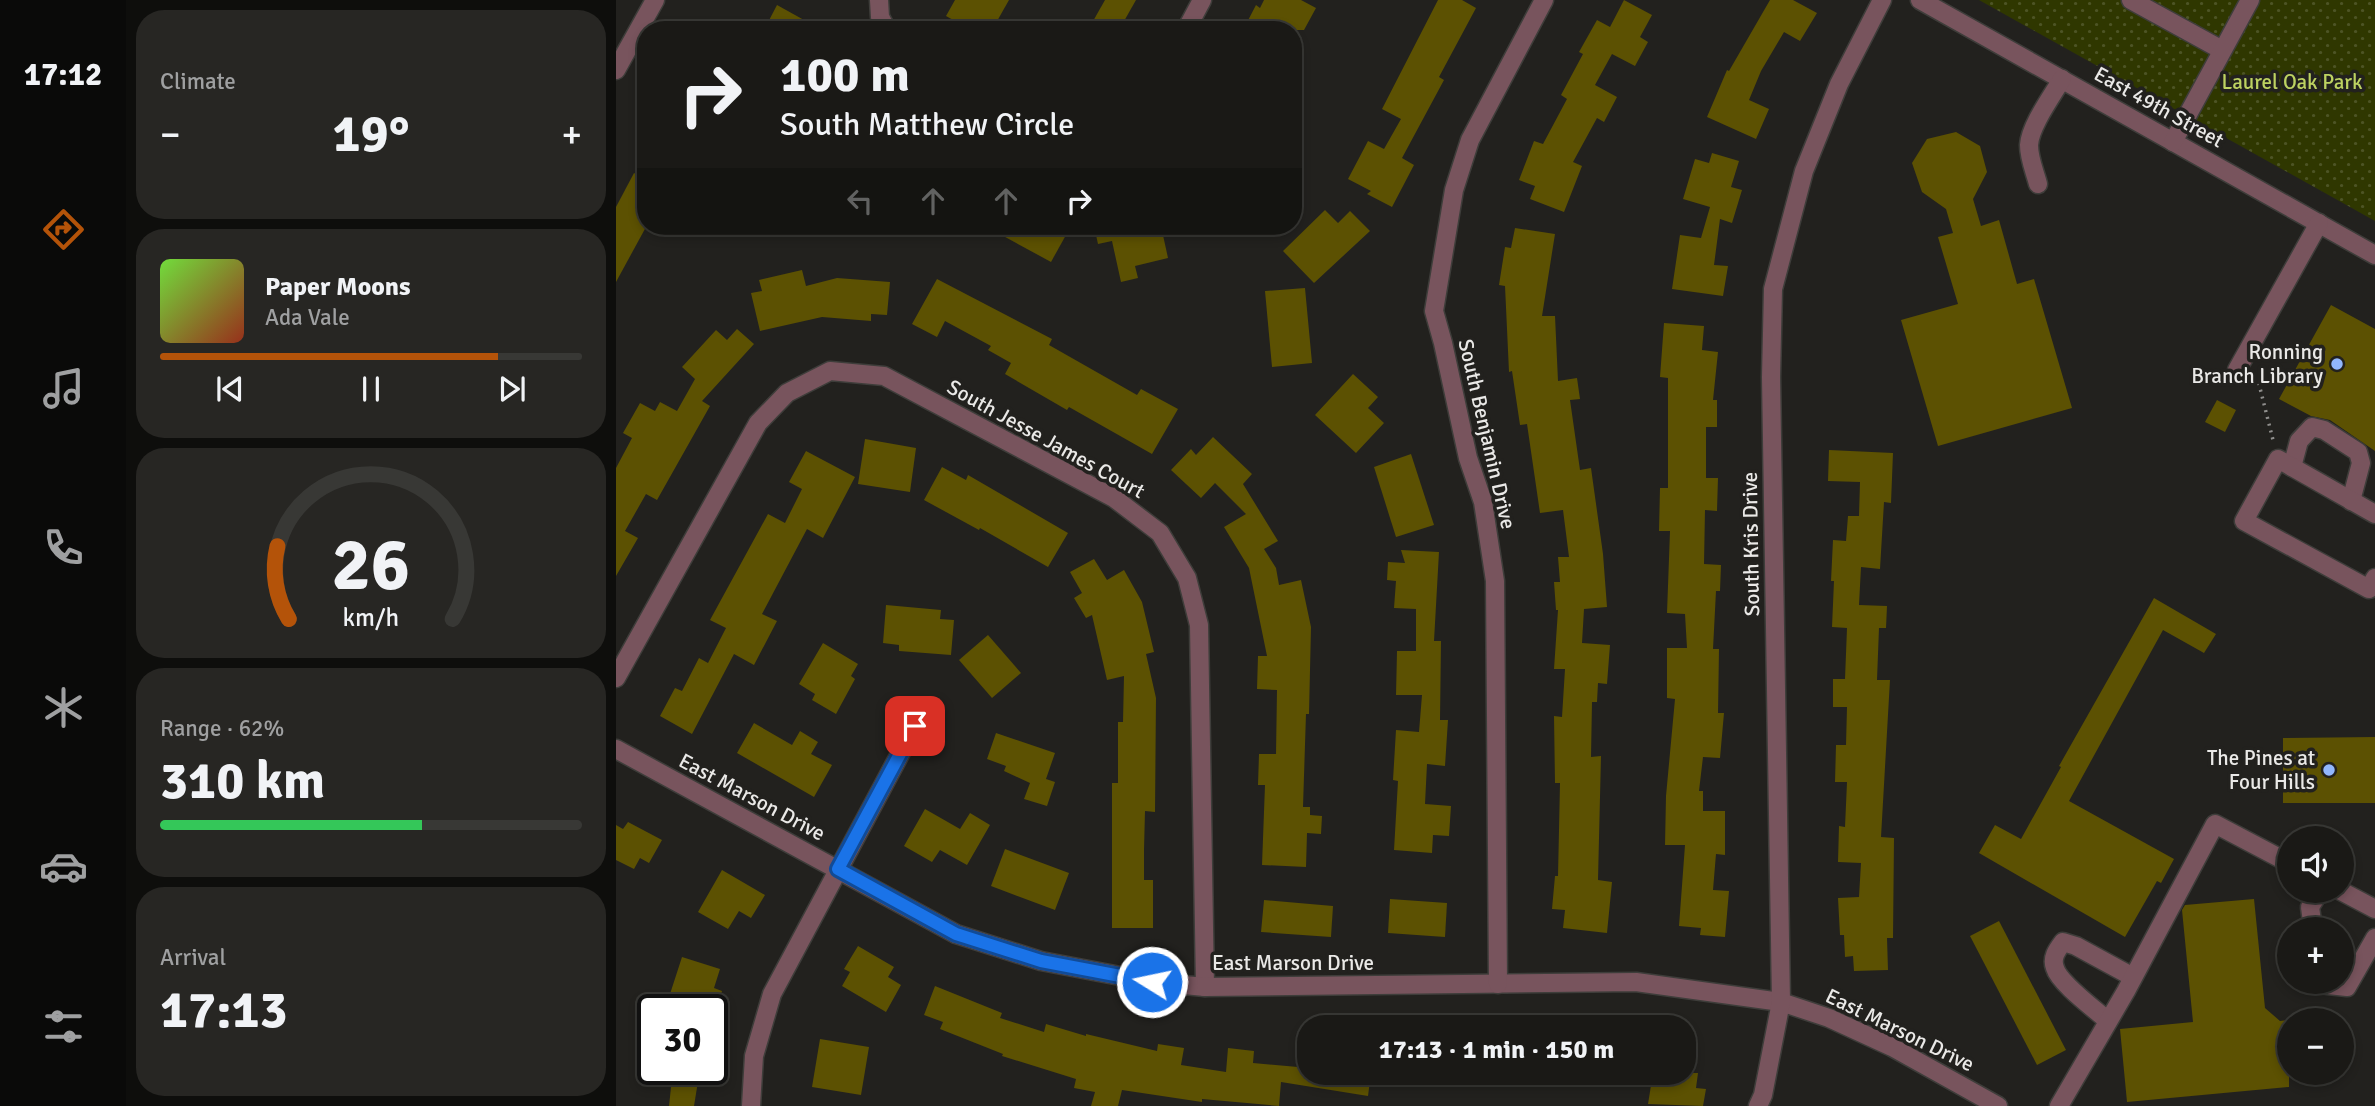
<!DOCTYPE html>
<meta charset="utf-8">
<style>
body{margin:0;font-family:Signika,sans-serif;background:#272623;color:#f1f3f6;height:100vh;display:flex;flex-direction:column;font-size:26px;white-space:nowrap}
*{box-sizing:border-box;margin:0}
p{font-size:23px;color:#9fa0a1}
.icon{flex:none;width:38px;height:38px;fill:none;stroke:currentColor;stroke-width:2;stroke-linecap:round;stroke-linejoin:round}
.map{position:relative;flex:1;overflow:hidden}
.side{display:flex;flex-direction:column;gap:10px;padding:10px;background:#0e0e0c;width:490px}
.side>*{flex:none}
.guide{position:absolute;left:21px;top:21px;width:665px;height:214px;border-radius:28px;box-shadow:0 4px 10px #0003,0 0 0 2px #383835;background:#1a1916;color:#f1f3f6;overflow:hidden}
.controls{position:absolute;left:1661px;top:826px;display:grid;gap:14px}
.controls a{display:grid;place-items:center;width:77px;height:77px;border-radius:50%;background:#1a1916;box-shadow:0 4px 10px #0003,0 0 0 2px #383835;font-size:35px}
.speed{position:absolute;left:21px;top:994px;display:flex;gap:14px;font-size:35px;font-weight:700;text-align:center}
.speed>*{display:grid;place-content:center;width:91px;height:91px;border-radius:50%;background:#1a1916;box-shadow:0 4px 10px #0003,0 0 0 2px #383835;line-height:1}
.speed .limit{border:4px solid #111;border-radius:10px;background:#fff;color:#111}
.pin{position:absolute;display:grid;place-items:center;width:60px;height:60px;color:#fff;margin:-30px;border-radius:14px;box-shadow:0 4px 10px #0006}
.me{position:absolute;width:77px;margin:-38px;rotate:280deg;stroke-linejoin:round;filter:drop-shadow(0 0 5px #0008)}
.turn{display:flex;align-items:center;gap:24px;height:147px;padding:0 28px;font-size:32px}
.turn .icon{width:91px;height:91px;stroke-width:2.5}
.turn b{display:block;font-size:49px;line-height:60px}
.lanes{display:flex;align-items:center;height:66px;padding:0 28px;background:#0003;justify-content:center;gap:35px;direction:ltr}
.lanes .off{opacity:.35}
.big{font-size:52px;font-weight:700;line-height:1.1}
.side .tile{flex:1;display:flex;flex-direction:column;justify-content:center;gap:10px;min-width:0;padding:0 24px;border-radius:28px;background:#272623}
.side .dial{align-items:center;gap:0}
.dial svg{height:182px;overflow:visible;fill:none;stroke:#383835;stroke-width:7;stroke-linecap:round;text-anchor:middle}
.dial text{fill:#f1f3f6;stroke:none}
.song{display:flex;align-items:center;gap:21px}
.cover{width:84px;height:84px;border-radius:10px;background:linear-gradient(135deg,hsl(100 70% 55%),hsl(10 70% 35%))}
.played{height:7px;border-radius:4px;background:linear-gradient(90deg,#b45309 80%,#383835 80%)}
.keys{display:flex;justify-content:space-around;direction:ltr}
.heat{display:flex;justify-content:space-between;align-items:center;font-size:38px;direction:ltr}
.charge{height:10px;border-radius:5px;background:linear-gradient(90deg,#34c759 62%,#383835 0)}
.trip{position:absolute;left:681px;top:1015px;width:399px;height:70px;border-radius:28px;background:#1a1916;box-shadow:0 4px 10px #0003,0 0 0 2px #383835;font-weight:700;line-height:70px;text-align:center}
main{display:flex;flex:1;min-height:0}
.menu{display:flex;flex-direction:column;width:126px;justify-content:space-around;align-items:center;background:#0a0a09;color:#9fa0a1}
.menu .icon{width:49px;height:49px}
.menu .on{color:#b45309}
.menu b{font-size:32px;color:#f1f3f6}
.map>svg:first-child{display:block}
.park{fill:url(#park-dots)}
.building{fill:#5c5102}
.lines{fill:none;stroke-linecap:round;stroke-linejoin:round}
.minor-casing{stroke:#3e3d3a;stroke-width:21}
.path{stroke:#8f8e8c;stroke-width:3.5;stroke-dasharray:2 5;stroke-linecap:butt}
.minor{stroke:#78545d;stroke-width:18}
.route-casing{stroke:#114b97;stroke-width:18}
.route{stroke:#1a73e8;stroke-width:12}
.poi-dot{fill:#92b7fd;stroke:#22211e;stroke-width:2.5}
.labels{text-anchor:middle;stroke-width:7;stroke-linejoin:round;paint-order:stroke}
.park-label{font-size:21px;fill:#bdd261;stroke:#22211e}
.street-label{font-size:21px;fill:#eae9e7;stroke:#22211e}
.poi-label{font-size:21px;fill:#eae9e7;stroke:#22211e;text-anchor:end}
</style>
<main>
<nav class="menu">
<b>17:12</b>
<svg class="icon on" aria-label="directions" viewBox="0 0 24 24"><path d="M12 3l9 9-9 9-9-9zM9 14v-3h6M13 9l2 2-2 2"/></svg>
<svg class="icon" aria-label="music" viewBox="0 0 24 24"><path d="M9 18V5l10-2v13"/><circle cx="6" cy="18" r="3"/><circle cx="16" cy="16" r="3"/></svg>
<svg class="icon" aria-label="phone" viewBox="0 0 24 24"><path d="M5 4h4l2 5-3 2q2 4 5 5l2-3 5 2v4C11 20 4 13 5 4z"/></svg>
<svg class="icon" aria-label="climate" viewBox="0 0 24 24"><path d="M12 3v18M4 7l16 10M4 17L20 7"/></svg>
<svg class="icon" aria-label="car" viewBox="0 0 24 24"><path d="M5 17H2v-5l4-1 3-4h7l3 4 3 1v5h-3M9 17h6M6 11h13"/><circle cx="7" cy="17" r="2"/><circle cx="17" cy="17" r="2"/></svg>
<svg class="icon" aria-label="filters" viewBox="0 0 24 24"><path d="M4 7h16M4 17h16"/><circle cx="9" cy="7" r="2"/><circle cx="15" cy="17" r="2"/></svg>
</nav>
<section class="side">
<div class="tile"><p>Climate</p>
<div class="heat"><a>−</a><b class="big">19°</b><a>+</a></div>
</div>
<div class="tile">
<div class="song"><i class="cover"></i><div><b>Paper Moons</b><p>Ada Vale</p></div></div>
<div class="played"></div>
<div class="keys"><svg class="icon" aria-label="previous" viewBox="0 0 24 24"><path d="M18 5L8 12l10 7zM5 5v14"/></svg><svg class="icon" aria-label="pause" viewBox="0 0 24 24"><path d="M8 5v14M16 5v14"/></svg><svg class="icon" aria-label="next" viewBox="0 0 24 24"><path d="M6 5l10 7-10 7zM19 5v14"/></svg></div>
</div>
<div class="tile dial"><svg viewBox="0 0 100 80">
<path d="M14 69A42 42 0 1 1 86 69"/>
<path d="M14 69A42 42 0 0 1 9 37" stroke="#b45309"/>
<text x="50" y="56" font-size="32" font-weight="700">26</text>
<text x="50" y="72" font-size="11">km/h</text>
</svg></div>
<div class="tile"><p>Range · 62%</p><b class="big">310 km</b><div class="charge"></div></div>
<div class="tile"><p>Arrival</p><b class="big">17:13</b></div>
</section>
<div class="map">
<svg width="1759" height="1106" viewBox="0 0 1759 1106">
<defs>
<pattern id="park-dots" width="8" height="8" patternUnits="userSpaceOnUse" patternTransform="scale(1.75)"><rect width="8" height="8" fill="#2f3700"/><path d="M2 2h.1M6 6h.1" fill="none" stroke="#4d5425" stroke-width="1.8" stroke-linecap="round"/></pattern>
</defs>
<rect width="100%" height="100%" fill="#22211e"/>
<path class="park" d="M 1363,0 L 1759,0 L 1759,221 Z"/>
<g class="building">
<path d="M 339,0 L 393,0 L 376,30 L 355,30 L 330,16 Z"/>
<path d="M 489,0 L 520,0 L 503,30 L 472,30 Z"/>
<path d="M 648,0 L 685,0 L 700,8 L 688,30 L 627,30 L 640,5 L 644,8 Z"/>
<path d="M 822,0 L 846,0 L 860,8 L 823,77 L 828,80 L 786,158 L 798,165 L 776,207 L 751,194 L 755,191 L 732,179 L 752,141 L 768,149 L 785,119 L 766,109 Z"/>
<path d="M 1008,0 L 1036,15 L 1024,37 L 1032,42 L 1019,66 L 996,54 L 979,85 L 1001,97 L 988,122 L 981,118 L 957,162 L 966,166 L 948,212 L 914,199 L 919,186 L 903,180 L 918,141 L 927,144 L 951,99 L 945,95 L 967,54 L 963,52 L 981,20 L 994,27 Z"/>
<path d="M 1154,0 L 1177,0 L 1201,13 L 1184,41 L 1168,32 L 1145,71 L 1133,100 L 1153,109 L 1140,139 L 1091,117 L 1111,70 L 1113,71 Z"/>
<path d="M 161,5 L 206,30 L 148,30 Z"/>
<path d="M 1340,132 L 1364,146 L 1371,172 L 1357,199 L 1365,226 L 1383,220 L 1401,284 L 1418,279 L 1456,408 L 1322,446 L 1285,320 L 1342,304 L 1322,237 L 1337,233 L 1330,209 L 1306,192 L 1296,163 L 1311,139 Z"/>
<path d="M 1096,153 L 1123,161 L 1115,187 L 1126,190 L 1116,223 L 1104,219 L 1098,265 L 1112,266 L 1107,296 L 1056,289 L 1064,235 L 1085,238 L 1094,207 L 1067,199 L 1079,159 L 1093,163 Z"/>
<path d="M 18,173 L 30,180 L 30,227 L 0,282 L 0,207 Z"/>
<path d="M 709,210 L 722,223 L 734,211 L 754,231 L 698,283 L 667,251 Z"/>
<path d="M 369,226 L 455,226 L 435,262 Z"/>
<path d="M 478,226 L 545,226 L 552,258 L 519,266 L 522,278 L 505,282 L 496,241 L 482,244 Z"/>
<path d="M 899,228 L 939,234 L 926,316 L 939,316 L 942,381 L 961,378 L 964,399 L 954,400 L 964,470 L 975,468 L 987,554 L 991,607 L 968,609 L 966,643 L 994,645 L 991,684 L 982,683 L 981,702 L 976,702 L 975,757 L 985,756 L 982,880 L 996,882 L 991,933 L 947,928 L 949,910 L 936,909 L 939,876 L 942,876 L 944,783 L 939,783 L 938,716 L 946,717 L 949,669 L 938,669 L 942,610 L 940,610 L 938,582 L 944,582 L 942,557 L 953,557 L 947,510 L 924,513 L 911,424 L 904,425 L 896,371 L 893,372 L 889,286 L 883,285 L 889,247 L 895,248 Z"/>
<path d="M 186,270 L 190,286 L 221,278 L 274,282 L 271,315 L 255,314 L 255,321 L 206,317 L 144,331 L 135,293 L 146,291 L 143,280 Z"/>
<path d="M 321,279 L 436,339 L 433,345 L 521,395 L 525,389 L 562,409 L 536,454 L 453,407 L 451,410 L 389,374 L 395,363 L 372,350 L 375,346 L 329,321 L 321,337 L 296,324 Z"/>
<path d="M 689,288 L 696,363 L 656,367 L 649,291 Z"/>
<path d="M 1715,305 L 1759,329 L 1759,451 L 1714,420 L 1695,416 L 1663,399 Z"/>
<path d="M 1048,323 L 1088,326 L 1086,350 L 1102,352 L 1097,400 L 1101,400 L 1101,427 L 1090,427 L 1090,478 L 1102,478 L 1101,511 L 1089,510 L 1088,564 L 1105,565 L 1104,591 L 1100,591 L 1097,649 L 1103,649 L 1102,713 L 1108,713 L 1104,758 L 1087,757 L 1083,791 L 1087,791 L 1087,811 L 1109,811 L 1109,855 L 1100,854 L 1097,890 L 1113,891 L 1109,937 L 1084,935 L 1085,928 L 1063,926 L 1069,845 L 1049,845 L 1050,796 L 1059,699 L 1051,698 L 1051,648 L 1071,648 L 1069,614 L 1051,613 L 1054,531 L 1043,531 L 1044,488 L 1052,488 L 1052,378 L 1044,377 Z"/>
<path d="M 121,329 L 138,344 L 86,401 L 94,406 L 41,500 L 30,494 L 9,531 L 22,538 L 0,576 L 0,468 L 16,438 L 7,433 L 24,403 L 39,411 L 44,402 L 61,411 L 79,379 L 66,367 L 100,330 L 111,340 Z"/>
<path d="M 737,374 L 762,397 L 752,408 L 768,423 L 740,453 L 699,415 Z"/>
<path d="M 1601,400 L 1620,410 L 1609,432 L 1589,422 Z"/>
<path d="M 597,437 L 636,474 L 627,484 L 662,541 L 648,549 L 660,568 L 663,585 L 685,580 L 695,627 L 693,714 L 690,714 L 687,807 L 694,807 L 694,815 L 706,816 L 705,834 L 691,833 L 690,867 L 646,865 L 649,785 L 642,785 L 643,754 L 660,754 L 661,690 L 641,689 L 642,656 L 651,656 L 633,568 L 608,527 L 630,514 L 599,483 L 585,498 L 555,470 L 575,449 L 580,455 Z"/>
<path d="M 249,439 L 300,448 L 294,492 L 242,484 Z"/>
<path d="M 1213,450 L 1277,453 L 1275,503 L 1268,502 L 1264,569 L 1245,567 L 1243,605 L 1271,606 L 1270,628 L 1263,628 L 1261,680 L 1274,680 L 1265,837 L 1278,838 L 1277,938 L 1271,938 L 1272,970 L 1238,971 L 1237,956 L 1229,957 L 1228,935 L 1224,935 L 1222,898 L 1243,897 L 1245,863 L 1222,862 L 1223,826 L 1229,827 L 1231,782 L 1219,782 L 1220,745 L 1230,745 L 1231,707 L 1217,707 L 1217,679 L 1229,679 L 1231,628 L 1216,627 L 1218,581 L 1215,581 L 1217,540 L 1230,541 L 1232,516 L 1243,516 L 1244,482 L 1212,481 Z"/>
<path d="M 190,451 L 239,477 L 207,538 L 191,529 L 146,614 L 161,621 L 138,665 L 118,654 L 76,734 L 44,716 L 59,688 L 66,691 L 83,658 L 92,663 L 110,628 L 94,620 L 152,514 L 169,523 L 186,489 L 173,482 Z"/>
<path d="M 795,454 L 818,525 L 780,537 L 758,467 Z"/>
<path d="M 326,467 L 350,480 L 352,475 L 452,533 L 432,567 L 364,528 L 363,530 L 308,500 Z"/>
<path d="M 785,550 L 823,552 L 818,641 L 825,641 L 824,720 L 832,720 L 829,766 L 811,764 L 809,804 L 835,806 L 833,836 L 817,835 L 816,853 L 778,850 L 782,781 L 777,780 L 780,730 L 803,732 L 806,695 L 780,695 L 781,651 L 800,651 L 800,609 L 778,608 L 780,581 L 771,580 L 772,562 L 789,563 Z"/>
<path d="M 478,559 L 491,580 L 508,570 L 526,602 L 538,652 L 530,654 L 540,698 L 539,812 L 529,811 L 528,850 L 528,880 L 537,880 L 537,928 L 496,928 L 496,783 L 502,783 L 502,722 L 507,722 L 508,676 L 491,680 L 476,615 L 470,618 L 458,598 L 466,593 L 454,572 Z"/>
<path d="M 1538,598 L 1600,634 L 1588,653 L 1547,630 L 1453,801 L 1558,859 L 1545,883 L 1541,881 L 1509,937 L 1363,853 L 1379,825 L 1405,839 L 1445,767 L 1443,766 Z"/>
<path d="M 270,605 L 325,610 L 324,619 L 338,620 L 335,655 L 283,651 L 283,645 L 267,643 Z"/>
<path d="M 372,635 L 405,673 L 376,698 L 343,660 Z"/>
<path d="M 207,643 L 242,664 L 235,676 L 239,679 L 220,714 L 196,700 L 199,694 L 183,684 Z"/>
<path d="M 138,723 L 176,745 L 184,731 L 202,742 L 195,754 L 216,765 L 198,797 L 121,753 Z"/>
<path d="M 380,733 L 439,753 L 430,779 L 439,782 L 431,806 L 408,799 L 414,783 L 388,771 L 390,766 L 371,759 Z"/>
<path d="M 1759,737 L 1759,803 L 1667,803 L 1667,738 Z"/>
<path d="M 309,809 L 344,829 L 354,813 L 374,825 L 351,865 L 324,850 L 316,862 L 288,846 Z"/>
<path d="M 12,822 L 46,840 L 33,863 L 24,858 L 18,869 L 0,860 L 0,825 L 7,829 Z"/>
<path d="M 389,849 L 453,873 L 439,910 L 375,886 Z"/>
<path d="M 106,870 L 149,895 L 135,918 L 123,911 L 112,929 L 82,912 Z"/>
<path d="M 774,899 L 831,903 L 829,937 L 772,933 Z"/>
<path d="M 1638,899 L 1649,1008 L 1664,1021 L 1673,1020 L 1673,1087 L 1511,1102 L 1504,1029 L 1577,1022 L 1566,910 L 1569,905 Z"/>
<path d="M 648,900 L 717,906 L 715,937 L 645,932 Z"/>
<path d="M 1383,921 L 1450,1050 L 1421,1065 L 1354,936 Z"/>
<path d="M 242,946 L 278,967 L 272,977 L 285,985 L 270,1012 L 226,986 L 234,972 L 228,969 Z"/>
<path d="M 66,957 L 104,969 L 98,988 L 106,991 L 99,1013 L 96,1010 L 78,1006 L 79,1002 L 54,994 Z"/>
<path d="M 319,986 L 386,1013 L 384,1018 L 428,1032 L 430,1024 L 470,1036 L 470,1034 L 541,1051 L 542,1044 L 568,1048 L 565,1065 L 610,1072 L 612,1048 L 638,1051 L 637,1063 L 693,1068 L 693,1073 L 755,1073 L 752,1096 L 665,1082 L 663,1106 L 586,1099 L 586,1102 L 506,1090 L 502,1106 L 475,1106 L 479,1092 L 458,1088 L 460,1079 L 386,1056 L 387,1054 L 324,1029 L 327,1022 L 308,1015 Z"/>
<path d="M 204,1039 L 253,1047 L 245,1095 L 196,1087 Z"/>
<path d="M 57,1069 L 84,1069 L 78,1106 L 53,1106 Z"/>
<path d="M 1037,1073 L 1082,1073 L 1080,1088 L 1090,1089 L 1087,1106 L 1032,1104 Z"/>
</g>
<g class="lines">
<defs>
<g id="minor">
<path d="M 263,0 L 264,17 L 271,30"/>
<path d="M 1304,0 L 1759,255"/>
<path d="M 1515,0 L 1606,50"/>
<path d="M 570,30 L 586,0"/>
<path d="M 0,70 L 39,0"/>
<path d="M 1557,142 L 1634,0"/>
<path d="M 1422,184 C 1419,172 1413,159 1413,145 C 1414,126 1436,96 1446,79"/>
<path d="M 1621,370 L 1703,223"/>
<path d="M 1676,467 L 1683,441 L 1696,427 L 1708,430 L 1742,452 L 1745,463 L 1735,501"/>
<path d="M 1759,514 L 1662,459 L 1628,521 L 1753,589 L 1759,578"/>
<path d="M 0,678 L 142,423 L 171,393 L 214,371 L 268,376 L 498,498 L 544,533 L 571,578 L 583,625 L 589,987"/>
<path d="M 0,749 L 340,934 L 425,961 L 536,982 L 589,987 L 1020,982 L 1165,1002 L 1213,1018 L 1276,1047 L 1382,1106"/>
<path d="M 1725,891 L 1759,909"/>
<path d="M 1697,929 L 1694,907 L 1704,891"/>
<path d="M 1703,982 L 1703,984 L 1731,987 L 1759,938"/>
<path d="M 882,984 L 879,581 L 867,502 L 852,458 L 827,343 L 818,311 L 838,190 L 854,140 L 928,0"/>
<path d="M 1492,1021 C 1480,1010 1443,983 1439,968 C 1435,958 1441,950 1447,942 L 1460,946 L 1517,977"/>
<path d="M 135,1106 L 138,1056 L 156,994 L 299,726"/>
<path d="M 1142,1106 L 1147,1095 L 1165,1002 L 1155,377 L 1157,289 L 1188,171 L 1223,84 L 1266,0"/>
<path d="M 1443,1106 L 1510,991 L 1599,824 L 1673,863"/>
</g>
</defs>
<use href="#minor" class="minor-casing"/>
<path class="path" d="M 1636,380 L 1643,384 L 1657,440"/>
<use href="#minor" class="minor"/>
</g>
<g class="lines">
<defs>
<path id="route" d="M 299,726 L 222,869 L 340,934 L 425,961 L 536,982"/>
</defs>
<use href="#route" class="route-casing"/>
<use href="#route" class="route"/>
</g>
<g class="poi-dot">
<circle cx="1721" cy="364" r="7"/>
<circle cx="1713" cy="770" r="7"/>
</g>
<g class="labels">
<g class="park-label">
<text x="1676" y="89">Laurel Oak Park</text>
</g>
<g class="street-label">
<text transform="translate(1543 107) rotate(29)" y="7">East 49th Street</text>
<text transform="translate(871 434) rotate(77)" y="7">South Benjamin Drive</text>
<text transform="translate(430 439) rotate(29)" y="7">South Jesse James Court</text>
<text transform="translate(1135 544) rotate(-91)" y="7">South Kris Drive</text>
<text transform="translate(136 797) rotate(28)" y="7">East Marson Drive</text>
<text x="677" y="970">East Marson Drive</text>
<text transform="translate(1284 1030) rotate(26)" y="7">East Marson Drive</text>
</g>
<g class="poi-label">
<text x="1707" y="359">Ronning<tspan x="1707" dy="24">Branch Library</tspan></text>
<text x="1699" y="765">The Pines at<tspan x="1699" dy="24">Four Hills</tspan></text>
</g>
</g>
</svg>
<div class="controls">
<a><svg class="icon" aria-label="sound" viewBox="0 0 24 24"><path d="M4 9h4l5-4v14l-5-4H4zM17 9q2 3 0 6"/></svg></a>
<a>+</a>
<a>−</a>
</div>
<div class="speed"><div class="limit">30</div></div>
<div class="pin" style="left:299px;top:726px;background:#d93025"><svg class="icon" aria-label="arrive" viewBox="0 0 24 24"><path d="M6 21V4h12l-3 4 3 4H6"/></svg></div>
<svg class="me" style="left:536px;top:982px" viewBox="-20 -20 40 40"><circle r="17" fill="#1a73e8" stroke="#fff" stroke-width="3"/><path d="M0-11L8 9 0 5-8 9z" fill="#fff"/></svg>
<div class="trip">17:13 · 1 min · 150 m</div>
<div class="guide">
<div class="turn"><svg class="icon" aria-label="right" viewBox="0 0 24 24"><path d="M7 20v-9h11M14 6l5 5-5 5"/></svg><div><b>100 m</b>South Matthew Circle</div></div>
<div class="lanes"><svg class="icon off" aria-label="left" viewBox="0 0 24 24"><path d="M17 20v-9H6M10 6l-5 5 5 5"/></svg><svg class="icon off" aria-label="ahead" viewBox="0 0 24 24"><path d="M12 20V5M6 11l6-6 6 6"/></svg><svg class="icon off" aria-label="ahead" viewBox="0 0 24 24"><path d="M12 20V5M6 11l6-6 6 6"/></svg><svg class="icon" aria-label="right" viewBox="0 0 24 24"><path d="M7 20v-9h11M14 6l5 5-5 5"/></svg></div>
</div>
</div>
</main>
